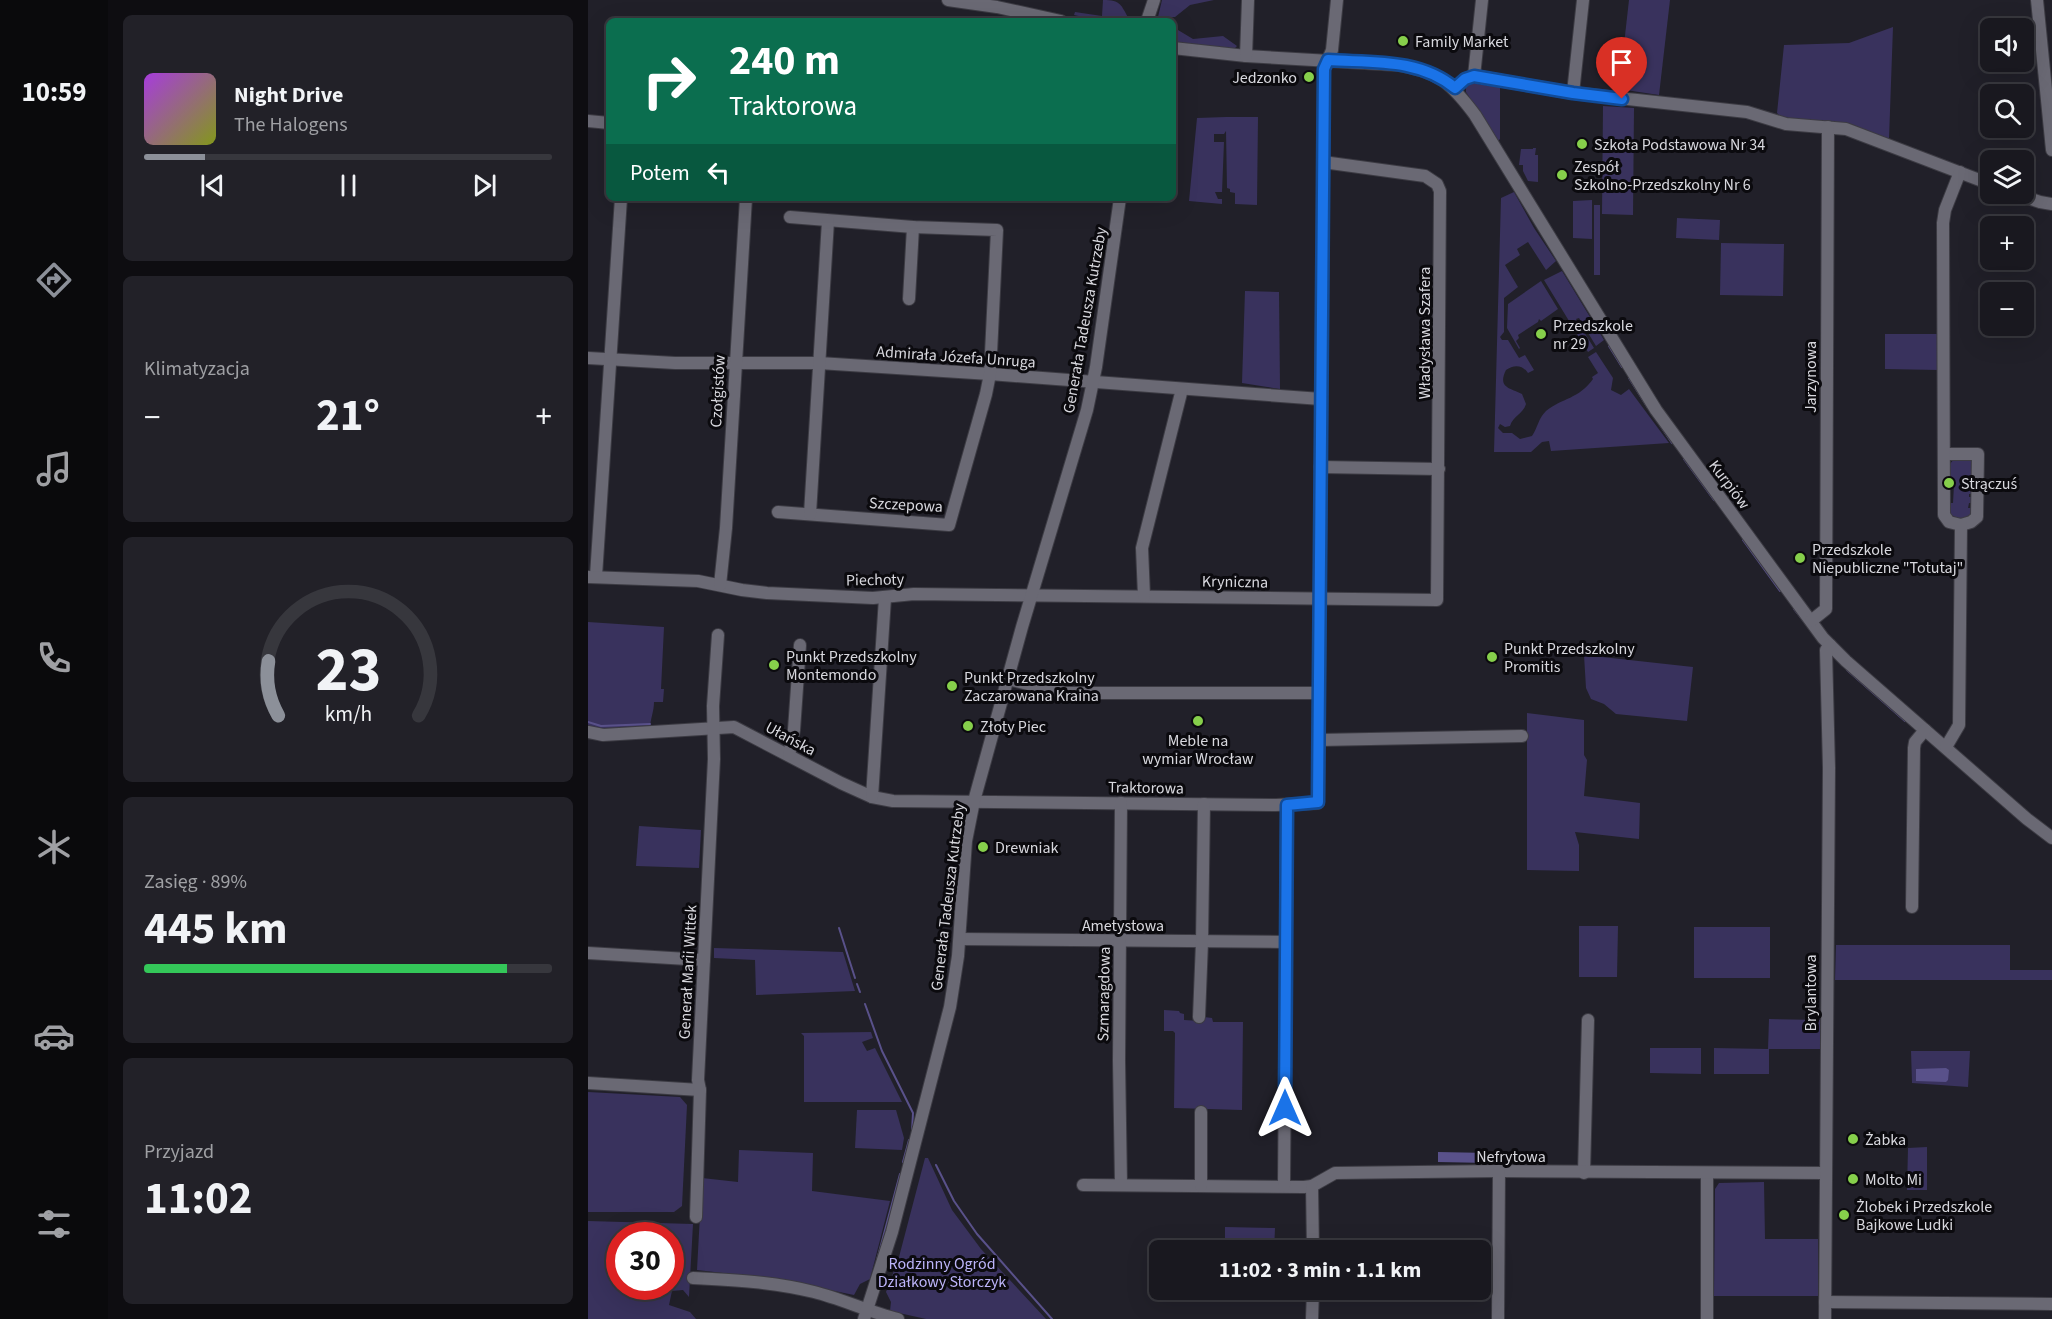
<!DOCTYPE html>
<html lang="pl">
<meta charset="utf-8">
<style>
body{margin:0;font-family:"Source Sans 3",sans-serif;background:#222128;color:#f1f3f6;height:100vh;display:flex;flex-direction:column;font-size:22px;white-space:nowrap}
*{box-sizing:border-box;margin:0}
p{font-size:20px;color:#9fa0a4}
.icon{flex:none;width:33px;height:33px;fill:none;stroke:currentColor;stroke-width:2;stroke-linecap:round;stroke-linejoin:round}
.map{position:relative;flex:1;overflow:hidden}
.panel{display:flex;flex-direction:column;gap:15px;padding:15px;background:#0e0d11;width:480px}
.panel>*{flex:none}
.top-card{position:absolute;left:18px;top:18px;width:570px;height:183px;border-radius:9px;box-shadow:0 6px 24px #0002,0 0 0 2px #37373d;background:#0b6e4f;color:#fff;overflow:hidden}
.buttons{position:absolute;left:1392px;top:18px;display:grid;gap:12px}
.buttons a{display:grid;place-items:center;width:54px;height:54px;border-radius:9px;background:#19181f;box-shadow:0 6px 24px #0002,0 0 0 2px #37373d;font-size:30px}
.speed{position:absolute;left:18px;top:1222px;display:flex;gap:12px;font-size:30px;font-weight:700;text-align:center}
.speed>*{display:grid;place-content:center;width:78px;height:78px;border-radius:50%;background:#19181f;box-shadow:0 6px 24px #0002,0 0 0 2px #37373d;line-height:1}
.speed .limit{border:9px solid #d22;background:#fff;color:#111}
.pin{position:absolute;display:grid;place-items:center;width:51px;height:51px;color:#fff;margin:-62px -26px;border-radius:50% 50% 50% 0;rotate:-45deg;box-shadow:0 0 6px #0007}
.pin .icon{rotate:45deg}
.me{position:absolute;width:66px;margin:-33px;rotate:0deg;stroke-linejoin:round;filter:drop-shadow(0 0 4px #0008)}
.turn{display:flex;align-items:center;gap:21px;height:126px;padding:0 24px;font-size:27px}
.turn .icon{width:78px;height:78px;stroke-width:2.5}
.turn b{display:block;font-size:42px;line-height:51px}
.then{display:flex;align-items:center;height:57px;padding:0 24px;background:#0003;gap:12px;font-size:22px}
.big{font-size:45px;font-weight:700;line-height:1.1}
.panel .tile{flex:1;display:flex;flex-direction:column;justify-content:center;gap:9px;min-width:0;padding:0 21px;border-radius:9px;background:#222128}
.panel .dial{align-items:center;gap:0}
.dial svg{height:156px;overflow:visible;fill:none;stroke:#37373d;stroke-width:7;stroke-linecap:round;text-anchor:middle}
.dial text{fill:#f1f3f6;stroke:none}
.song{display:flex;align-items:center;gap:18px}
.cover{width:72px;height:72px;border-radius:9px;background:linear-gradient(135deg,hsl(280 70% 55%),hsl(70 70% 35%))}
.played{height:6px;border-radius:3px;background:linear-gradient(90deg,#8c9099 15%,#37373d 15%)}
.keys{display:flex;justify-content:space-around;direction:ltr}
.heat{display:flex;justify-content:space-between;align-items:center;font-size:33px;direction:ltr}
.charge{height:9px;border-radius:4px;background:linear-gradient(90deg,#34c759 89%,#37373d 0)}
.trip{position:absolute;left:561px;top:1240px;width:342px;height:60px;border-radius:9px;background:#19181f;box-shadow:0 6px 24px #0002,0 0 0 2px #37373d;font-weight:700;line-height:60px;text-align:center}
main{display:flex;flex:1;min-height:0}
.dock{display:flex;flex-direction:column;width:108px;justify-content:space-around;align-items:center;background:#0a0a0c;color:#9fa0a4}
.dock .icon{width:42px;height:42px}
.dock .current{color:#8c9099}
.dock b{font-size:27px;color:#f1f3f6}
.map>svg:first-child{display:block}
.green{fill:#39325d;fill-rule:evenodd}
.water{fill:#59518a}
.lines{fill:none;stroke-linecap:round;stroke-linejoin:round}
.stream{stroke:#59518a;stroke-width:2}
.minor-casing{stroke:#3c3b43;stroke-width:14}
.minor{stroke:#6a6974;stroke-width:12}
.route-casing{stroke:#114b97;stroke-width:15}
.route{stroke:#1a73e8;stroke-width:10}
.poi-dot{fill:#86cf4b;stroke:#0b0a0e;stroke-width:2}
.labels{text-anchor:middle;stroke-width:6;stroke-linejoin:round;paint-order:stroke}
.poi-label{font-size:16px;fill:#d8d8de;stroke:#0b0a0e;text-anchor:start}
.street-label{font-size:16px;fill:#d8d8de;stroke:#0b0a0e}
.park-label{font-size:16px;fill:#bcb4f9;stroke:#0b0a0e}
</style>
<main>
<nav class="dock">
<b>10:59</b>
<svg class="icon current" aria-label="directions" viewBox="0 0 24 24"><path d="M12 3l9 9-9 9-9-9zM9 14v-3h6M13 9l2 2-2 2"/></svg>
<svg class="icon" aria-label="music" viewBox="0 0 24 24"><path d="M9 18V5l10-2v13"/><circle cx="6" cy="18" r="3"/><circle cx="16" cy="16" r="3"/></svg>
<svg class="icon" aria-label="phone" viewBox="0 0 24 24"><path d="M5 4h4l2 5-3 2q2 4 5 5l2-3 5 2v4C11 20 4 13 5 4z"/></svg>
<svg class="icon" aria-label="climate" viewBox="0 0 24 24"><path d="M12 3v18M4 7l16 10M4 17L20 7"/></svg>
<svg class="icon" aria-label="car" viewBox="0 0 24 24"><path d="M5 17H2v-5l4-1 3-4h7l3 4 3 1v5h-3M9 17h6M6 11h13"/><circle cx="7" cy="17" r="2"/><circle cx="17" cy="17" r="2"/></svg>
<svg class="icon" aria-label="filters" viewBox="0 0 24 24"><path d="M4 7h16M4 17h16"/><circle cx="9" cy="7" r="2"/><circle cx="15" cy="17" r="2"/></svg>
</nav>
<section class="panel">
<div class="tile">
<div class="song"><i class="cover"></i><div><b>Night Drive</b><p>The Halogens</p></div></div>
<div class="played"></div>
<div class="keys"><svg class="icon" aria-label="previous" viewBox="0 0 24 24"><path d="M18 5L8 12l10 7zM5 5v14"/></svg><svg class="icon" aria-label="pause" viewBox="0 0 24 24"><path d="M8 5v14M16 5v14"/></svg><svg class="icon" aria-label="next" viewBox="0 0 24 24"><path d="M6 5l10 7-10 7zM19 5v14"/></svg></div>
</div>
<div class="tile"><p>Klimatyzacja</p>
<div class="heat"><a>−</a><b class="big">21°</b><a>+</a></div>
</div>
<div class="tile dial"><svg viewBox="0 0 100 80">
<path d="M14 69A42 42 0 1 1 86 69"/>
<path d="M14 69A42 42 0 0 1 9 41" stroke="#8c9099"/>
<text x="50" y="56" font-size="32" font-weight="700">23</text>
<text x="50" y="72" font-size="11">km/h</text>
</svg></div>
<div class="tile"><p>Zasięg · 89%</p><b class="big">445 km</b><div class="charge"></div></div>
<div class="tile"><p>Przyjazd</p><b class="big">11:02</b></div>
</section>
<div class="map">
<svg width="1464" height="1319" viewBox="0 0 1464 1319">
<rect width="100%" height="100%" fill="#212029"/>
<g class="green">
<path d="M 515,0 C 533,0 533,5 541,19 L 540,21 L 530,21 L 531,17 L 527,16 L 526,21 L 514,21 L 486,15 L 487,12 L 514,16 Z"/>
<path d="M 574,0 L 626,0 L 602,5 L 587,17 L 570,17 Z"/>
<path d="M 1041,0 L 1082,0 L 1071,95 L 1031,89 Z"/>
<path d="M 585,27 L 605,39 L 635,36 L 649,46 L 646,49 L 585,42 Z"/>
<path d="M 1305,27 L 1301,139 L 1263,124 L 1194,118 L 1189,113 L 1196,45 L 1261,43 Z"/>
<path d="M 882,83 L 912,87 L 912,139 L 910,141 L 878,92 L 878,87 Z"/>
<path d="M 1015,106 L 1046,108 L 1045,215 L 1014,214 Z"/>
<path d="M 638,117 L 670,117 L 669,205 L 647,204 L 647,193 L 642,192 L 642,189 L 639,188 L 638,131 L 636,134 L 626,134 L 626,142 L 636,142 L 634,192 L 627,192 L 630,199 L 634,199 L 634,204 L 601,201 L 609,118 Z"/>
<path d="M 945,148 L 948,148 L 947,155 L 950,155 L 950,182 L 940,181 L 935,171 L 935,165 L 931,165 L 933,149 L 945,149 Z"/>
<path d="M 926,192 L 946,228 L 968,261 L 958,270 L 940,242 L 929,249 L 932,255 L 917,265 L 930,287 L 916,298 L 916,332 L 912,337 L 914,340 L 920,340 L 931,358 L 937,355 L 946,370 L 940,373 C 935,365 926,364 918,370 C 909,388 923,388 934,394 L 938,404 C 935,414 925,416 922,426 L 917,427 L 912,424 L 910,428 L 915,433 L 924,433 L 932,439 L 944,436 C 950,427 950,419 958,411 C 974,398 991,399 1005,379 L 1004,377 L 1010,373 L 1000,357 L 1008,352 L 1025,378 L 1023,390 L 1033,395 L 1041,389 L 1081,443 L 963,451 L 961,441 L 954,442 L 943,452 L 906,452 L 913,198 Z"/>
<path d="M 1004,200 L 1004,239 L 985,238 L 985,201 Z"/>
<rect x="1006" y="205" width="6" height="70"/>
<path d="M 1089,218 L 1132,220 L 1131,240 L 1088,238 Z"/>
<path d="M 1133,243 L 1196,244 L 1195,296 L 1132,295 Z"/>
<path d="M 974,271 L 1016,340 L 1008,346 L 991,318 L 988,319 L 1006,348 L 1000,352 L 956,280 Z"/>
<path d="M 953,281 L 970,309 L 953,321 L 951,319 L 950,322 L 930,335 L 931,338 L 928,341 L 932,348 L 931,349 L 919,328 L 920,304 Z"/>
<path d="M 657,291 L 691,292 L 692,389 L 654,383 Z"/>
<path d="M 1297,334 L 1351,334 L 1351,370 L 1297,369 Z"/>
<path d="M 1367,458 L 1382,460 L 1385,463 L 1387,494 L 1381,494 L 1381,497 L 1387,497 L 1387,503 L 1381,503 L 1380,508 L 1387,508 L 1383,516 L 1374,520 L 1363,515 L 1359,503 L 1365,503 L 1366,485 L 1360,485 L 1361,465 Z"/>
<path d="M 0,622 L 76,627 L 73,689 L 76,689 L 75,702 L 66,702 C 66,712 62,719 62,729 L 20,731 L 0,727 Z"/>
<path d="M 996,655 L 1105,667 L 1099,721 L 1028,714 L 1016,704 L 1003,699 L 998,688 Z"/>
<path d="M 939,713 L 996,720 L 996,755 L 999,760 L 996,796 L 1052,803 L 1051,839 L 987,832 L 991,845 L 991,871 L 939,870 Z"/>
<path d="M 51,826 L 113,830 L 111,868 L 48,866 Z"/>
<path d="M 991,926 L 1030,926 L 1029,977 L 991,977 Z"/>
<rect x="1106" y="927" width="76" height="51"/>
<path d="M 1248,945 L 1422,945 L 1422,970 L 1464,970 L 1464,980 L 1247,980 Z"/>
<path d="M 126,948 L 255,952 L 267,991 L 168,995 L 167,960 L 126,958 Z"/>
<path d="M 576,1010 L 591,1011 L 592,1013 L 596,1014 L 596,1020 L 612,1021 L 616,1017 L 624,1018 L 625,1022 L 655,1022 L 654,1110 L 586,1108 L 587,1033 L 585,1031 L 576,1031 Z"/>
<path d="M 1181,1019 L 1232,1020 L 1232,1049 L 1181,1049 L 1181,1074 L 1126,1074 L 1126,1048 L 1180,1049 Z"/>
<path d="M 283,1032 L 285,1038 L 274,1042 L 279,1051 L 287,1048 L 314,1102 L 216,1102 L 216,1036 L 213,1033 Z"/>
<path d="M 1062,1048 L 1113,1048 L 1113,1074 L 1062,1073 Z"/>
<path d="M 1323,1051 L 1382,1051 L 1380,1087 L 1324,1083 Z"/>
<path d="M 0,1092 L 92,1097 L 99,1105 L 94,1206 L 86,1212 L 0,1212 Z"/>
<path d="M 269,1110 L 308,1110 L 316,1138 L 314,1150 L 267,1148 Z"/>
<path d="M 1339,1147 L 1339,1190 L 1319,1190 L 1320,1148 Z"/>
<path d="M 151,1150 L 225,1153 L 224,1191 L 302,1201 L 282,1279 L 272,1284 L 266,1295 L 188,1279 L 109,1270 L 114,1178 L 150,1182 Z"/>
<path d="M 337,1158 L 340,1158 L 364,1210 L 393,1249 L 458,1319 L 338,1319 L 302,1311 L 303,1302 L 298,1292 L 311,1257 Z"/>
<path d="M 1176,1182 L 1177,1239 L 1230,1239 L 1230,1296 L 1126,1296 L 1127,1189 L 1131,1183 Z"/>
<path d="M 0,1221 L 105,1224 L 101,1297 L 95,1290 L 84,1291 L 81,1305 L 102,1312 L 108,1319 L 0,1319 ZM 32,1236 L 82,1236 L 82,1287 L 32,1287 Z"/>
<path d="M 637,1227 L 687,1228 L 686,1251 L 637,1251 Z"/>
</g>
<g class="water">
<path d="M 1358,1068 L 1361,1070 L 1360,1080 L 1358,1082 L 1328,1081 L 1328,1069 Z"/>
<path d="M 850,1152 L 901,1153 L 901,1163 L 850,1162 Z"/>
</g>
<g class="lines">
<g class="stream">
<path d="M 1021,346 L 1034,367"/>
<path d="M 1041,378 L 1060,408"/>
<path d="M 1072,425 L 1084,443"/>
<path d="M 1096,459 L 1126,500"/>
<path d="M 1155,540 L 1192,591"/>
<path d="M 1206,609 L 1218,624"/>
<path d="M 1259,670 L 1317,721"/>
<path d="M 0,722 L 13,726 L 62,724"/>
<path d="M 251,928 L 267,978"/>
<path d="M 269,984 L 272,992"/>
<path d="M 277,1004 L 294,1051 L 325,1113 L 324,1131"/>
<path d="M 315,1162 L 321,1140"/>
<path d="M 348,1165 L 366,1201 L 389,1234 L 464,1319"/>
<path d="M 289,1260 L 312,1174"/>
</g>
<defs>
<g id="minor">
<path d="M 360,0 L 409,7 L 473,21"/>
<path d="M 1449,0 L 1464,150"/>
<path d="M 559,21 L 566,0"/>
<path d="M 585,48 L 658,56 L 811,65 C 850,71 864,84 887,115 L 1068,410 L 1235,638 L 1258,661 L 1439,819 L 1464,838"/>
<path d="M 658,56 L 660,0"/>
<path d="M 886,76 L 894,0"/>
<path d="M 867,89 L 877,79 L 886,76 L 985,93 L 1159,112 L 1198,124 L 1258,129 L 1402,184"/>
<path d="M 985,93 L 995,0"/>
<path d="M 0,121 L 21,123"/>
<path d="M 1428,194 L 1452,202 L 1464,204"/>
<path d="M 321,299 L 325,227"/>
<path d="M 0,358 L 87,363 L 231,363 L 402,374 L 733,399"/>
<path d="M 1357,454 L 1390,454 L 1389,517 L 1383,522 L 1373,525"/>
<path d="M 732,467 L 851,469"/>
<path d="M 190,512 L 361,525 L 398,394 L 402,374 L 409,230 L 325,227 L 202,217"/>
<path d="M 222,514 L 240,221"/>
<path d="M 8,576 L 33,198"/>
<path d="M 0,577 L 110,581 L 154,590 L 179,593 L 285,598 L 326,594 L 849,600 L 852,191 L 849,184 L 837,176 L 735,162"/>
<path d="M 132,585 L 138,528 L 158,198"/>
<path d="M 556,596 L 554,548 L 594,389"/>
<path d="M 1223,621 L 1238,609 L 1240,127"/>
<path d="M 420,679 L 477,693 L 731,693"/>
<path d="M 0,732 L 15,735 L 146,727 L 253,783 L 284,797 L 305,801 L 688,805 L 730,803 L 736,69 L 744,50 L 749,0"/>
<path d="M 731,740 L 934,736"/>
<path d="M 1358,747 L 1371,725 L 1373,525 L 1361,522 L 1356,515 L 1355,223 L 1357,210 L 1372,172"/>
<path d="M 201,755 L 206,730 L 212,645"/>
<path d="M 284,797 L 297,598"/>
<path d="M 1324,907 L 1326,748 L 1327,742 L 1337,730"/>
<path d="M 372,939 L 698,942"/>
<path d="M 0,953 L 116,960"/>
<path d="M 611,1017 L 614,942 L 616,804"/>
<path d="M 0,1083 L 112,1090"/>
<path d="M 996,1173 L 1000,1020"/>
<path d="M 1119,1174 L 1119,1319"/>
<path d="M 533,1184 L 531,1061 L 533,803"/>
<path d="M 495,1185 L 716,1187 L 724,1186 L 747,1173 L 911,1171 L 1237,1173"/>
<path d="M 613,1186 L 613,1112"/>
<path d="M 696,1186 L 699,805"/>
<path d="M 724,1186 L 725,1251"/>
<path d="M 108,1217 L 112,1090 L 110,1080 L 126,759 L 125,706 L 130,635"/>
<path d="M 105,1278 C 146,1280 186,1282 226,1292 C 254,1299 281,1312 310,1319"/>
<path d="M 1237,1302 L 1464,1304"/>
<path d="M 276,1319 L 304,1232 L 362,1007 L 370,956 L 378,841 L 386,801 L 434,627 L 499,410 L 508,367 L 532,198"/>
<path d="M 724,1319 L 725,1290"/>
<path d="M 910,1319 L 911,1171"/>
<path d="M 1237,1319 L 1241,768 L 1238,650 L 1242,645"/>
</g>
</defs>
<use href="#minor" class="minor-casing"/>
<use href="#minor" class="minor"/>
</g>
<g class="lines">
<defs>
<path id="route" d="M 697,1108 L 699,805 L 730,802 L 736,69 L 740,60 C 783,63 831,58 867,88 L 877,79 L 886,76 L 985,93 L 1034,99"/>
</defs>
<use href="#route" class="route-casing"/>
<use href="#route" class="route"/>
</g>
<g class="poi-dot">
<circle cx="815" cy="41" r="6"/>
<circle cx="721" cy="77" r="6"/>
<circle cx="994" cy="144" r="6"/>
<circle cx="974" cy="175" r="6"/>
<circle cx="953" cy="334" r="6"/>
<circle cx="1361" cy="483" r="6"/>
<circle cx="1212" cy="558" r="6"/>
<circle cx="904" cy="657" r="6"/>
<circle cx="186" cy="665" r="6"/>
<circle cx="364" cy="686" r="6"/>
<circle cx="610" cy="721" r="6"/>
<circle cx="380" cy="726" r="6"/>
<circle cx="395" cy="847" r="6"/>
<circle cx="1265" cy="1139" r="6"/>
<circle cx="1265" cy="1179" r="6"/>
<circle cx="1256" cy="1215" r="6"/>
</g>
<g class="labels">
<g class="poi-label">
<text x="827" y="47">Family Market</text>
<text x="709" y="83" text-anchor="end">Jedzonko</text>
<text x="1006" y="150">Szkoła Podstawowa Nr 34</text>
<text x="986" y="172">Zespół<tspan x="986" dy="18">Szkolno-Przedszkolny Nr 6</tspan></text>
<text x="965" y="331">Przedszkole<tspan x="965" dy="18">nr 29</tspan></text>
<text x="1373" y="489">Strączuś</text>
<text x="1224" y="555">Przedszkole<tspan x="1224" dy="18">Niepubliczne "Totutaj"</tspan></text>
<text x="916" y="654">Punkt Przedszkolny<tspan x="916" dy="18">Promitis</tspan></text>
<text x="198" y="662">Punkt Przedszkolny<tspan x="198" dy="18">Montemondo</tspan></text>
<text x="376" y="683">Punkt Przedszkolny<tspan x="376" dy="18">Zaczarowana Kraina</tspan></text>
<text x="392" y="732">Złoty Piec</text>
<text x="610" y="746" text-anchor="middle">Meble na<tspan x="610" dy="18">wymiar Wrocław</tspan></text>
<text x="407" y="853">Drewniak</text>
<text x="1277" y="1145">Żabka</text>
<text x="1277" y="1185">Molto Mi</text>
<text x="1268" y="1212">Żlobek i Przedszkole<tspan x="1268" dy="18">Bajkowe Ludki</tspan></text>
</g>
<g class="street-label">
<text transform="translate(496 320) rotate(-80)" y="6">Generała Tadeusza Kutrzeby</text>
<text transform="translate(836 333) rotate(-90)" y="6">Władysława Szafera</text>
<text transform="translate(368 356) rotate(4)" y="6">Admirała Józefa Unruga</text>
<text transform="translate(1222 377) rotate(-90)" y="6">Jarzynowa</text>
<text transform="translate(129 391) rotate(-87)" y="6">Czołgistów</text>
<text transform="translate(1142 484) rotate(53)" y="6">Kurpiów</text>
<text transform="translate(318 504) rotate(3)" y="6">Szczepowa</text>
<text transform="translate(287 579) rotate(-1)" y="6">Piechoty</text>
<text transform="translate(647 581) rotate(1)" y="6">Kryniczna</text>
<text transform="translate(203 738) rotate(28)" y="6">Ułańska</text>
<text transform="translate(558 787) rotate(1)" y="6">Traktorowa</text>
<text transform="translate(359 897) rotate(-83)" y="6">Generała Tadeusza Kutrzeby</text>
<text x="535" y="931">Ametystowa</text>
<text transform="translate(99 972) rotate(-87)" y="6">Generał Marii Wittek</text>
<text transform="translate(1222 993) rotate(-90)" y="6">Brylantowa</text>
<text transform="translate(515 994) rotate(-89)" y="6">Szmaragdowa</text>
<text x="923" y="1162">Nefrytowa</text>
</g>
<g class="park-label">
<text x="354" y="1269">Rodzinny Ogród<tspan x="354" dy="18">Działkowy Storczyk</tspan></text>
</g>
</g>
</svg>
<div class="buttons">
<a><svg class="icon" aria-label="sound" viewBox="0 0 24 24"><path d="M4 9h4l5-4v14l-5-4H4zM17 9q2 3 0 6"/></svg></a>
<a><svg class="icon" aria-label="search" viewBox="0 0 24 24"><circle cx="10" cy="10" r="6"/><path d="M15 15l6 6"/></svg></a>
<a><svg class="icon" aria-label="layers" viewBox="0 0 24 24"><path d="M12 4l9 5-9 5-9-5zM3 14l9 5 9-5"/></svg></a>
<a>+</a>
<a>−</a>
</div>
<div class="speed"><div class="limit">30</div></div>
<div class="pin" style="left:1034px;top:99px;background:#d93025"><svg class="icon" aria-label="arrive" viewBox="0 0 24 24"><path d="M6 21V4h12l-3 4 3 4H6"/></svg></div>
<svg class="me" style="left:697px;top:1108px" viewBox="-20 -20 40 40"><path d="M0-17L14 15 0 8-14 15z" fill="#1a73e8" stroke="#fff" stroke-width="4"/></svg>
<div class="trip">11:02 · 3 min · 1.1 km</div>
<div class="top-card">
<div class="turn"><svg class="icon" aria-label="right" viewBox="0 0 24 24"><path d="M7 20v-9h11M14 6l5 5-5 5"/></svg><div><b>240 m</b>Traktorowa</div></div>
<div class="then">Potem<svg class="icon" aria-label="left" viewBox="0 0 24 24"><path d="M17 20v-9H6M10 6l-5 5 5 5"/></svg></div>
</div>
</div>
</main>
